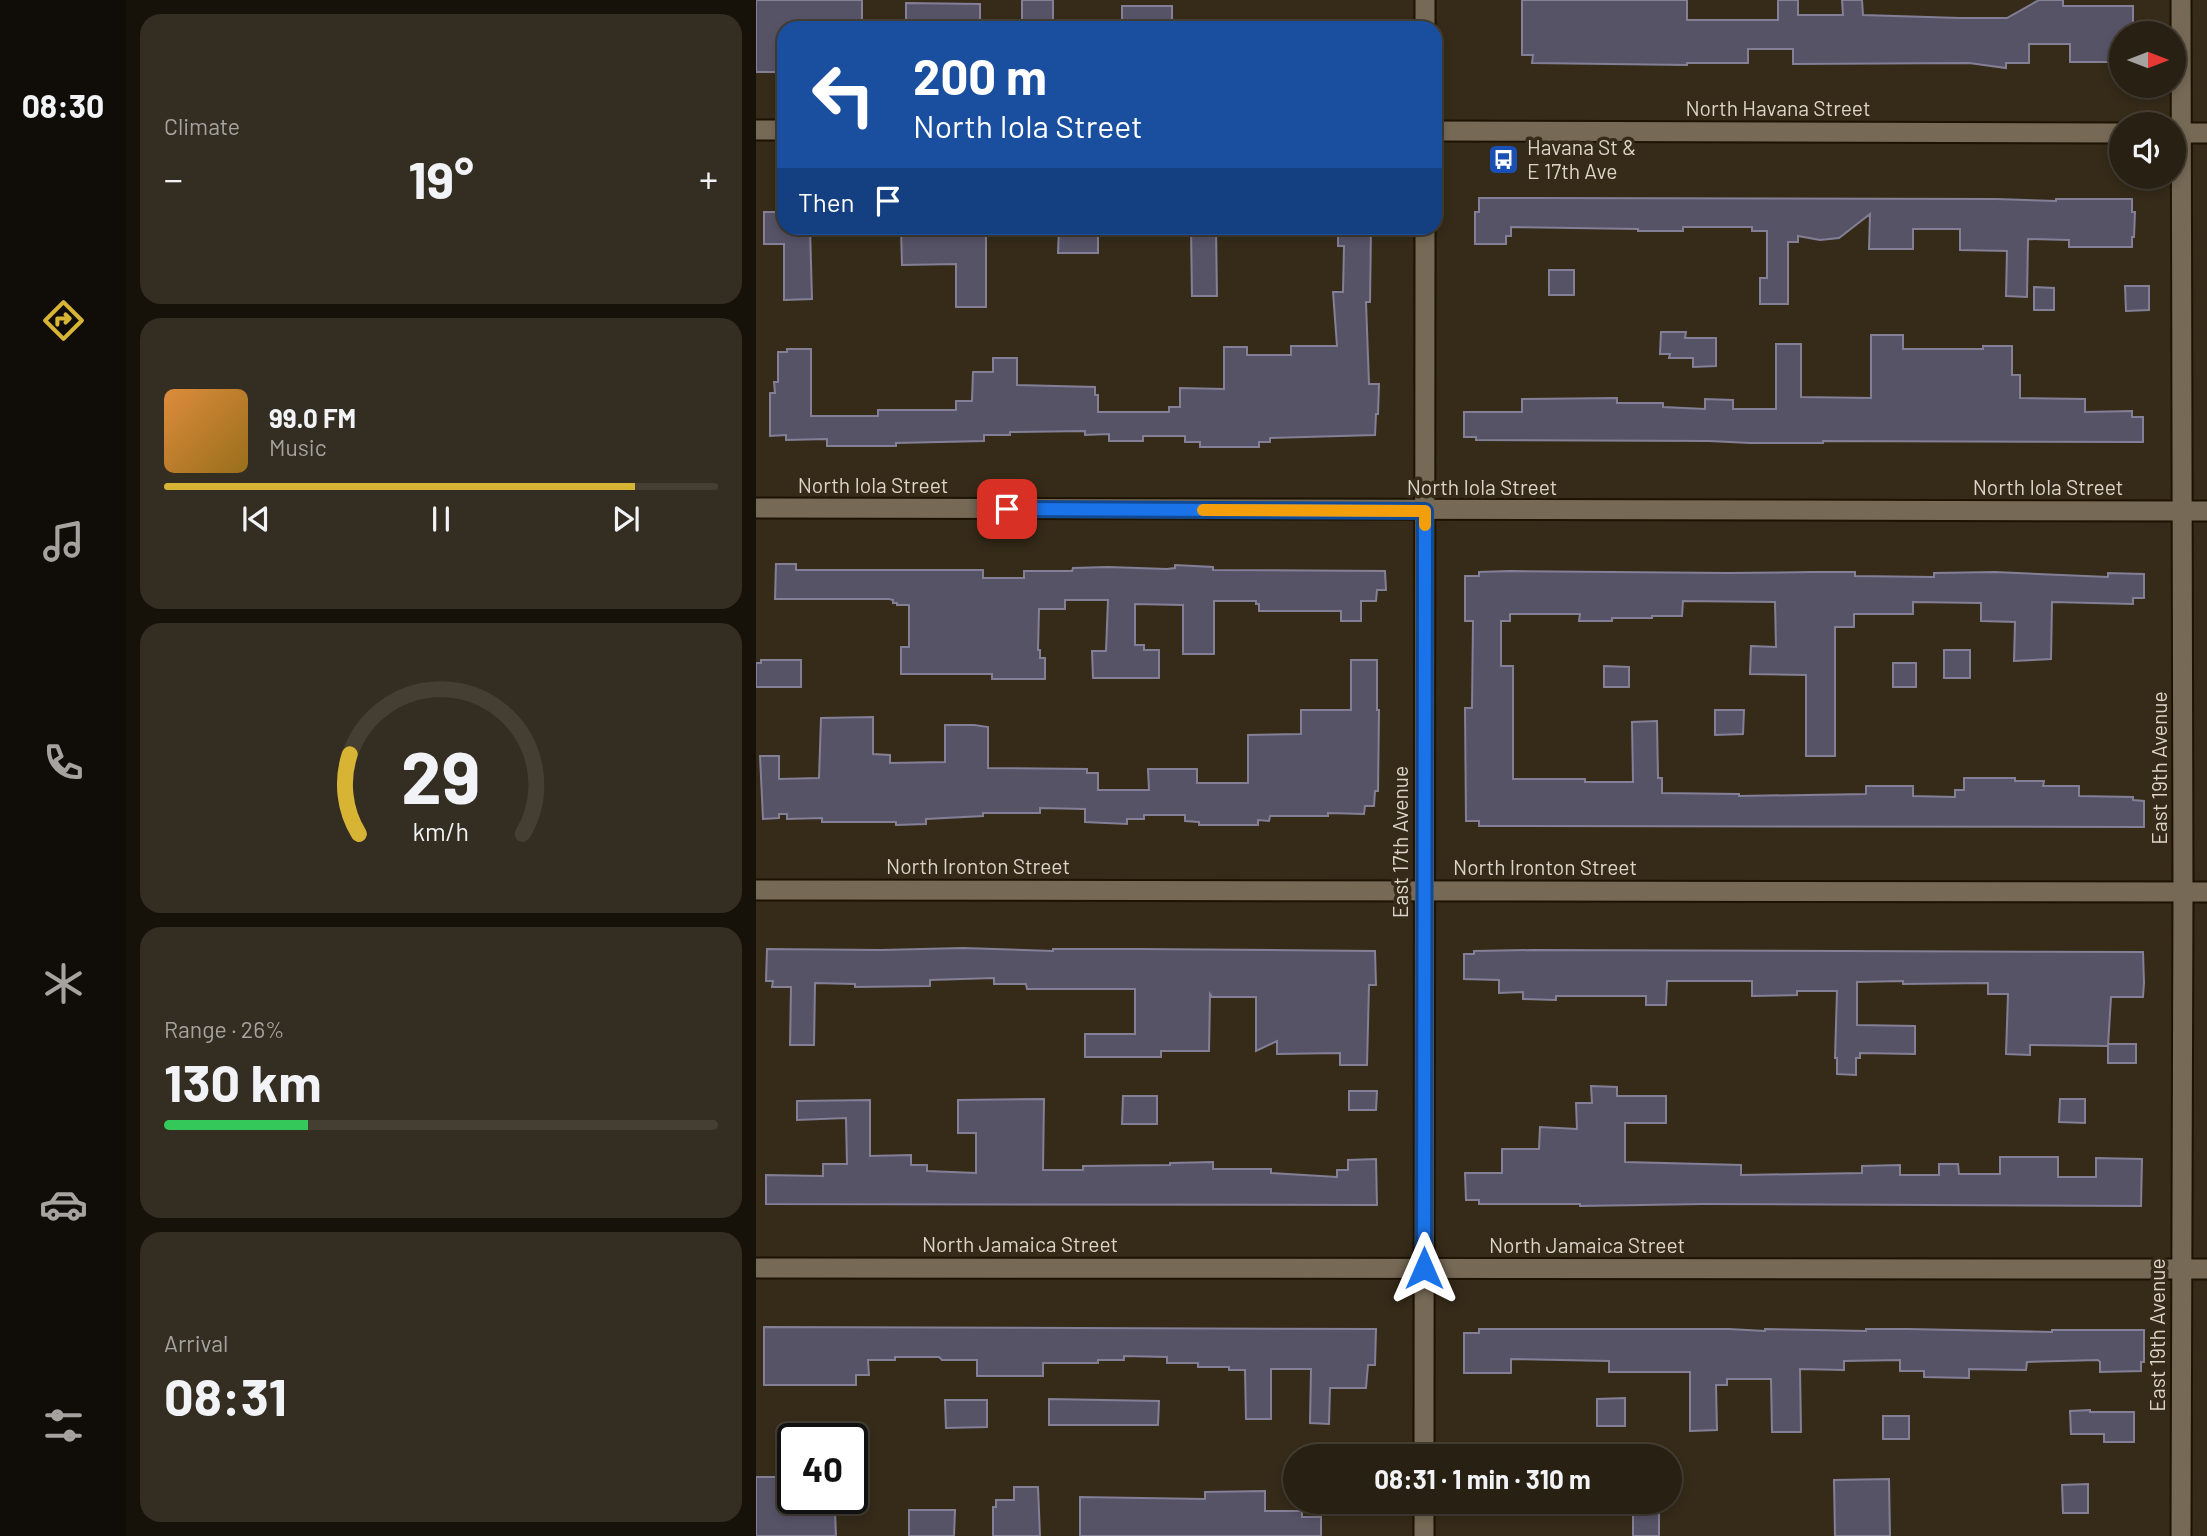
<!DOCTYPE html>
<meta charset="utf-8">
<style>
body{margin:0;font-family:Barlow,sans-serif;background:#342d21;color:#f1f3f6;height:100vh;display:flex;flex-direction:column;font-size:26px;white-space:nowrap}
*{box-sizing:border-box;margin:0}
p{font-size:23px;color:#a5a3a0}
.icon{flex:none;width:38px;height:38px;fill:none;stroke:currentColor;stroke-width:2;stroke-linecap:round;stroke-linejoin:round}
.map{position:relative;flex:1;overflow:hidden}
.details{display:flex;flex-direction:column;gap:14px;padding:14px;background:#16120a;width:630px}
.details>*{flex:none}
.guide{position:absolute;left:21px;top:21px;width:665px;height:214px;border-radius:21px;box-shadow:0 4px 10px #0003,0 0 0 2px #443e33;background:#1a4fa0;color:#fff;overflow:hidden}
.needle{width:46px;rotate:90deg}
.controls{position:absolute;left:1353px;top:21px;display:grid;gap:14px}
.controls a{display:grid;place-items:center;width:77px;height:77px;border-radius:50%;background:#282013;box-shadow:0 4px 10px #0003,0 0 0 2px #443e33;font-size:35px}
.speed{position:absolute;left:21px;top:1423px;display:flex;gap:14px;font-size:35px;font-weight:700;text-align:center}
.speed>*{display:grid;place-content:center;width:91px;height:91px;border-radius:50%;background:#282013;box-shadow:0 4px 10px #0003,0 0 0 2px #443e33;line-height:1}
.speed .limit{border:4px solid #111;border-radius:10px;background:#fff;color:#111}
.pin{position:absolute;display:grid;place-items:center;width:60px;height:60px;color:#fff;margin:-30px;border-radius:14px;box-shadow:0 4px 10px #0006}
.me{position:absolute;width:77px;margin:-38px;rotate:0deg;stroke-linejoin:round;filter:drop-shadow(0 0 5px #0008)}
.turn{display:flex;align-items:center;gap:24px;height:147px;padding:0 21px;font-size:32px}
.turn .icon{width:91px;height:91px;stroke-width:2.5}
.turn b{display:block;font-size:49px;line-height:60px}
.then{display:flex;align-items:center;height:66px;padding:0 21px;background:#0003;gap:14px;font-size:26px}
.big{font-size:52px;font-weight:700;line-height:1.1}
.details .widget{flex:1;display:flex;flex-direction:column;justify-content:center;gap:10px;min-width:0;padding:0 24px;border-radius:21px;background:#342d21}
.details .dial{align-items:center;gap:0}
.dial svg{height:182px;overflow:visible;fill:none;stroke:#443e33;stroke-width:7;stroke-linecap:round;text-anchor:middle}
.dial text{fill:#f1f3f6;stroke:none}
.song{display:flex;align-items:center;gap:21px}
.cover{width:84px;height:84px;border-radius:10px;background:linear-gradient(135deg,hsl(30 70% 55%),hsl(40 70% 35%))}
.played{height:7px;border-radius:4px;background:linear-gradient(90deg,#d7b434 85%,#443e33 85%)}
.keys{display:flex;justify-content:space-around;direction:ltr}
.heat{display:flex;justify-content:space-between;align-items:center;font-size:38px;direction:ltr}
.charge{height:10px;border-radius:5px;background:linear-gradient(90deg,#34c759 26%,#443e33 0)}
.trip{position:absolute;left:527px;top:1444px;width:399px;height:70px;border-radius:35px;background:#282013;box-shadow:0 4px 10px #0003,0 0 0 2px #443e33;font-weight:700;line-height:70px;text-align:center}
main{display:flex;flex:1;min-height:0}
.dock{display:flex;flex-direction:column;width:126px;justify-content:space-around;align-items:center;background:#100d08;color:#a5a3a0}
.dock .icon{width:49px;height:49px}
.dock .active{color:#d7b434}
.dock b{font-size:32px;color:#f1f3f6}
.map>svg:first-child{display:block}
.building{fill:#575367;stroke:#837f96;stroke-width:2}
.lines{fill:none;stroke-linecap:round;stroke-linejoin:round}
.minor-casing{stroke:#1d1303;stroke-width:23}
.tertiary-casing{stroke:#1d1303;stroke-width:23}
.minor{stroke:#766955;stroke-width:19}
.tertiary{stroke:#766955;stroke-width:19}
.route-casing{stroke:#114b97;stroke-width:18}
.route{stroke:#1a73e8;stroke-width:12}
.slow{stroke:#f59e0b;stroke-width:12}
.labels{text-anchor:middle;stroke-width:7;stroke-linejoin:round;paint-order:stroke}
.street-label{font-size:21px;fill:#dcd4c9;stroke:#362b19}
.poi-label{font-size:21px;fill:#dcd4c9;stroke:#362b19;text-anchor:start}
</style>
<main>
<nav class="dock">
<b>08:30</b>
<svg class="icon active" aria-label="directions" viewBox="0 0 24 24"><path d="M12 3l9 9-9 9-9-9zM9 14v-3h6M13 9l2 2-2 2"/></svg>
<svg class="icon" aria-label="music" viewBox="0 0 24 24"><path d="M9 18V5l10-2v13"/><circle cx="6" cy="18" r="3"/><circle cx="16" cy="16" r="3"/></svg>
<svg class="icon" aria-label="phone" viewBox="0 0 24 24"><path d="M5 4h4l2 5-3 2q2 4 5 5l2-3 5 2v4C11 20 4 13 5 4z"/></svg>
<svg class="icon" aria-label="climate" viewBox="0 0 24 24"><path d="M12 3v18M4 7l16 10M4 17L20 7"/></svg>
<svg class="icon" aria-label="car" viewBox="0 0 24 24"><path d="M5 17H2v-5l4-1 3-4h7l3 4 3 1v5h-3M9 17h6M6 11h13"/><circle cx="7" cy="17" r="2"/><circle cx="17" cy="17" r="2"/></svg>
<svg class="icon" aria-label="filters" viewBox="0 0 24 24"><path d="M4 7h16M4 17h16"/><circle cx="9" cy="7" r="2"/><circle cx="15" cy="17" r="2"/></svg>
</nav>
<section class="details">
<div class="widget"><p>Climate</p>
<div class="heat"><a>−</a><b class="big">19°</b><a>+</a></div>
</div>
<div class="widget">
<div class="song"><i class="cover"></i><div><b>99.0 FM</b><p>Music</p></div></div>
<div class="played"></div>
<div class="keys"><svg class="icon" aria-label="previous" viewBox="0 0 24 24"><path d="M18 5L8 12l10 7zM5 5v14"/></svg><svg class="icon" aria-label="pause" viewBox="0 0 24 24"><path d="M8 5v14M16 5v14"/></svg><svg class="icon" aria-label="next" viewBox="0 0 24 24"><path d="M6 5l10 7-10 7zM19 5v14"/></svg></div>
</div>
<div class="widget dial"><svg viewBox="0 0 100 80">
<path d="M14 69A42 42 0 1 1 86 69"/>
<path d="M14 69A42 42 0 0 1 10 34" stroke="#d7b434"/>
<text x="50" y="56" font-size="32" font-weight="700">29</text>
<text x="50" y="72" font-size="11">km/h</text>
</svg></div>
<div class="widget"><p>Range · 26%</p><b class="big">130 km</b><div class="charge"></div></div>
<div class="widget"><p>Arrival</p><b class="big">08:31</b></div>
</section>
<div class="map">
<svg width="1451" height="1536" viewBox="0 0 1451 1536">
<rect width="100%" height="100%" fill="#362b19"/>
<g class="building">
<path d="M 0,0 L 106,0 L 106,28 L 28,28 L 28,72 L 0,72 Z"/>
<rect x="266" y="0" width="31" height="28"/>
<path d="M 766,0 L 931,0 L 931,20 L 1022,20 L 1022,0 L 1042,0 L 1042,15 L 1087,15 L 1086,0 L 1106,0 L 1107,15 L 1204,18 L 1251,18 L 1283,0 L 1307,0 L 1307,6 L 1377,6 L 1377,33 L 1365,33 L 1364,62 L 1314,62 L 1314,44 L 1273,44 L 1273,63 L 1250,63 L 1250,68 L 1213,63 L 1037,64 L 1037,49 L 992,49 L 992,63 L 931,63 L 931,65 L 776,63 L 777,55 L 766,55 Z"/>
<path d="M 150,3 L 224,4 L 224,28 L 150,28 Z"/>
<rect x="366" y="6" width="50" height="22"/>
<path d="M 723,198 L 1240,199 L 1300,201 L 1300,199 L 1376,199 L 1376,212 L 1379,212 L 1378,237 L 1376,237 L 1376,247 L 1313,247 L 1313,240 L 1272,239 L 1271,297 L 1250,296 L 1251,251 L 1204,250 L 1204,229 L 1157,229 L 1157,249 L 1113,249 L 1114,214 L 1083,238 L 1064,240 L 1042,236 L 1042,242 L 1032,242 L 1032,304 L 1004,304 L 1004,278 L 1011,278 L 1011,231 L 996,231 L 996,227 L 927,227 L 927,231 L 882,231 L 882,229 L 755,227 L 755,236 L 750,236 L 750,244 L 719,244 L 719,212 L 723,212 Z"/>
<path d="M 8,212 L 28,212 L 28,228 L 54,228 L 56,299 L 28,300 L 28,244 L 8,244 Z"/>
<path d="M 145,228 L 230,228 L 230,307 L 200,307 L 200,264 L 146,265 Z"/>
<path d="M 303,228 L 342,228 L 342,253 L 302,253 Z"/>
<path d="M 435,228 L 460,228 L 461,296 L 436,296 Z"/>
<path d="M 582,228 L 615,228 L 614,302 L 610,302 L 613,384 L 623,384 L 622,414 L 620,414 L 619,435 L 514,438 L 514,442 L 503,442 L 503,447 L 444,447 L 444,442 L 429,442 L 429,436 L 387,436 L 387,441 L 353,441 L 353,434 L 329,435 L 329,431 L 254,432 L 254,435 L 228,435 L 228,441 L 140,443 L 140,446 L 71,446 L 71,439 L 30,440 L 30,435 L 14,436 L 14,393 L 19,393 L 18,382 L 22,382 L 22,352 L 31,352 L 31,349 L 55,349 L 55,416 L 122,416 L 122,410 L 200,410 L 200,401 L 216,401 L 217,372 L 237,372 L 237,358 L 261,358 L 261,385 L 339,387 L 339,395 L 342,395 L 342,412 L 413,412 L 413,407 L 424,407 L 424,388 L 468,389 L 468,347 L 491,347 L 491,355 L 535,355 L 535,346 L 581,346 L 577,292 L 587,292 L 588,246 L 582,246 Z"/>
<rect x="793" y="270" width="25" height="25"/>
<path d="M 1369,286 L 1393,286 L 1393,310 L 1370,311 Z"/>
<path d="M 1278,287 L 1298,288 L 1298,310 L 1278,310 Z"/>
<path d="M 905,332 L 930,332 L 929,338 L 960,338 L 960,366 L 937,367 L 937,358 L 913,358 L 914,354 L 904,354 Z"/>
<path d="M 1115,335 L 1147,335 L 1147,349 L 1227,349 L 1227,346 L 1256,346 L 1256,375 L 1264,375 L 1264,398 L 1329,399 L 1329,412 L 1376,411 L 1376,417 L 1387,417 L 1387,442 L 1067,441 L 1067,443 L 994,443 L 953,441 L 720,440 L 720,437 L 708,437 L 708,412 L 766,412 L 766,399 L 861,398 L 861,403 L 907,403 L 907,407 L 949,409 L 949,399 L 977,400 L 977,409 L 1020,409 L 1020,344 L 1045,344 L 1045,397 L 1115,398 Z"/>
<path d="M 20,564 L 40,564 L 40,570 L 227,570 L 227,578 L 268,578 L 268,571 L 316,571 L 317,568 L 352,567 L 411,569 L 419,568 L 419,565 L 457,567 L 457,570 L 629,571 L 630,590 L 621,590 L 620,601 L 605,601 L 605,621 L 585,621 L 585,611 L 503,611 L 503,604 L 500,604 L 500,601 L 458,601 L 458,654 L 427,654 L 427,605 L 379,604 L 379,645 L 388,645 L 388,650 L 403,650 L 403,678 L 337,678 L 336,651 L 350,651 L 352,600 L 309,600 L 309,609 L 283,609 L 282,650 L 284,650 L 284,658 L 289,658 L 289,679 L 236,679 L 236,674 L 145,674 L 145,647 L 153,647 L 153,605 L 141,605 L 141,603 L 137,603 L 137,600 L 133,599 L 19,599 Z"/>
<path d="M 754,571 L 972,573 L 1057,572 L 1099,572 L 1099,576 L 1178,577 L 1178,573 L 1239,572 L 1352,577 L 1352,573 L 1388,574 L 1388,598 L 1377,598 L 1377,604 L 1296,602 L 1295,659 L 1258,661 L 1259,622 L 1225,621 L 1225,603 L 1157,602 L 1157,614 L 1098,614 L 1098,627 L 1079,627 L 1079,756 L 1050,756 L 1050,675 L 994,674 L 995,646 L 1020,647 L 1019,602 L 927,601 L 926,616 L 896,616 L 896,618 L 856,618 L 856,621 L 823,621 L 824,614 L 754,614 L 754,621 L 745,621 L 745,666 L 757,666 L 757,779 L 829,779 L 829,782 L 877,782 L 876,722 L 901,721 L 902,778 L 906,778 L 906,793 L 983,794 L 983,796 L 1110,794 L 1110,786 L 1157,786 L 1157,796 L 1199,797 L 1199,790 L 1208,790 L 1208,778 L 1259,778 L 1259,781 L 1288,781 L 1287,786 L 1323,786 L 1323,796 L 1377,797 L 1377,800 L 1388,801 L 1388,827 L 723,826 L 723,821 L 710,821 L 709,708 L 716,708 L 717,621 L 709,621 L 709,576 L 723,576 L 723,572 Z"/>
<rect x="1188" y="650" width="26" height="28"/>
<path d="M 5,660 L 45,660 L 45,687 L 0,687 L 0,663 L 5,663 Z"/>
<path d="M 595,660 L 621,660 L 621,710 L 623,710 L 622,791 L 619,791 L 618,806 L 609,806 L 608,814 L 572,813 L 572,816 L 514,816 L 513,821 L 502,820 L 502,825 L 443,825 L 443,822 L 429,821 L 429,815 L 388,815 L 388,819 L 371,819 L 371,824 L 329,822 L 329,809 L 284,808 L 284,813 L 227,813 L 227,816 L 170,819 L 170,824 L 140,825 L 140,822 L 66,822 L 66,818 L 31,819 L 31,814 L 23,814 L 23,818 L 7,819 L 4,756 L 23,756 L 23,779 L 63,778 L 65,718 L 117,717 L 117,754 L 134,755 L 134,763 L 189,762 L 189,725 L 218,725 L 232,727 L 232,768 L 331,769 L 331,773 L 342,773 L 342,790 L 393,790 L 392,769 L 441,769 L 441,783 L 492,783 L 492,735 L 545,734 L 545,710 L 595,710 Z"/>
<rect x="1137" y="663" width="23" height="24"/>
<path d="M 848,666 L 873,667 L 873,687 L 848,687 Z"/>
<path d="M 959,710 L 988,710 L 987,734 L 959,735 Z"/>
<path d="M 207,948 L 297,951 L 297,949 L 385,949 L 619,951 L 620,985 L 613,985 L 611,1065 L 584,1065 L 584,1053 L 521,1054 L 521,1041 L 500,1051 L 500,997 L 456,997 L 454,994 L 453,1051 L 405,1051 L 405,1057 L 329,1057 L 329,1034 L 379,1034 L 379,989 L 271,989 L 270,984 L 238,984 L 238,978 L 174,980 L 174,986 L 99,987 L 99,984 L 59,983 L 58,1045 L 34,1045 L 35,987 L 16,987 L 17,981 L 10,981 L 11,949 L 125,950 Z"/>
<path d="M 776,950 L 1387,952 L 1388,983 L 1387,997 L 1355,997 L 1352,1046 L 1274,1045 L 1274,1055 L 1250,1054 L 1252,994 L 1232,994 L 1232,983 L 1147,984 L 1147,981 L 1101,982 L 1101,1025 L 1159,1026 L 1159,1054 L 1104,1053 L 1104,1058 L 1100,1058 L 1100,1075 L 1081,1074 L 1081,1058 L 1079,1058 L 1081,991 L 1041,991 L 1041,995 L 996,996 L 996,981 L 911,981 L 910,1005 L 890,1005 L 890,996 L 800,996 L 800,1000 L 767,999 L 767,992 L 743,993 L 743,980 L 708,979 L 708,954 L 718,954 L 718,951 Z"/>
<rect x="1352" y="1044" width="28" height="19"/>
<path d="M 835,1086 L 861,1087 L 861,1096 L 910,1096 L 910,1123 L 869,1123 L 869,1162 L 985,1165 L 985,1175 L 1106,1173 L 1106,1166 L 1144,1165 L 1144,1175 L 1183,1175 L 1183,1164 L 1202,1164 L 1203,1174 L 1244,1174 L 1244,1157 L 1302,1157 L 1302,1177 L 1340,1177 L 1340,1158 L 1386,1159 L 1385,1206 L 947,1204 L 824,1206 L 824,1204 L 723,1204 L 723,1200 L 710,1200 L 709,1173 L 746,1173 L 746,1149 L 783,1149 L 784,1127 L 821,1129 L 820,1103 L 836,1103 Z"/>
<path d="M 593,1091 L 621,1091 L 620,1110 L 593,1110 Z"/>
<path d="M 367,1096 L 401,1096 L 401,1124 L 366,1124 Z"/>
<path d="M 288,1099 L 287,1170 L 327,1170 L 327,1166 L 414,1165 L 414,1163 L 457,1162 L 457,1169 L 515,1169 L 515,1173 L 581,1177 L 581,1170 L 592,1170 L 592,1160 L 620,1159 L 621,1205 L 10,1204 L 10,1175 L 67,1176 L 67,1164 L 91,1164 L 90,1118 L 41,1120 L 41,1101 L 114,1100 L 114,1156 L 155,1155 L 155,1165 L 171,1165 L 171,1171 L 220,1173 L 220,1133 L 202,1133 L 202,1100 Z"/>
<path d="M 1304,1099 L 1329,1099 L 1329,1123 L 1303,1122 Z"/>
<path d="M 8,1327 L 620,1329 L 619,1365 L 612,1365 L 610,1388 L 574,1388 L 573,1424 L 554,1423 L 555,1369 L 515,1369 L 515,1419 L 490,1419 L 489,1370 L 473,1370 L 473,1367 L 442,1367 L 442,1363 L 411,1363 L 411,1357 L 368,1356 L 368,1360 L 342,1360 L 342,1363 L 287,1363 L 287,1376 L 221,1376 L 221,1360 L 186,1360 L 183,1357 L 139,1357 L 139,1360 L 112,1360 L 113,1375 L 100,1375 L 100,1385 L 8,1385 Z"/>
<path d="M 723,1329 L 973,1329 L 1009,1331 L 1009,1329 L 1110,1331 L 1110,1329 L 1152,1329 L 1296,1332 L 1296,1330 L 1388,1330 L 1388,1362 L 1385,1362 L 1385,1371 L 1344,1372 L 1344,1362 L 1342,1360 L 1271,1362 L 1270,1370 L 1213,1369 L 1213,1378 L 1168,1377 L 1168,1371 L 1144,1371 L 1144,1360 L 1088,1361 L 1088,1370 L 1044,1369 L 1045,1432 L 1016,1432 L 1015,1379 L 971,1379 L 971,1385 L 960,1385 L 961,1430 L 934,1431 L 934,1372 L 853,1372 L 853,1361 L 755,1359 L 755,1373 L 708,1373 L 708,1333 L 723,1333 Z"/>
<path d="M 869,1398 L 869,1426 L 841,1426 L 841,1399 Z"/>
<path d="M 293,1399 L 403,1401 L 402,1425 L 293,1425 Z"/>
<path d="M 189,1400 L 231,1400 L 231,1427 L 190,1428 Z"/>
<path d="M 1334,1410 L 1334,1412 L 1378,1412 L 1378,1442 L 1348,1442 L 1348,1434 L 1315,1434 L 1314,1411 Z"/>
<rect x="1127" y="1416" width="26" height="23"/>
<path d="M 0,1477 L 26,1477 L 26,1511 L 79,1511 L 80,1536 L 0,1536 Z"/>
<path d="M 1133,1479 L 1134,1536 L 1079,1536 L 1078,1480 Z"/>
<path d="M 1332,1484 L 1332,1513 L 1307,1513 L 1306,1485 Z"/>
<path d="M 258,1487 L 282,1487 L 284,1536 L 237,1536 L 237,1507 L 240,1507 L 240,1500 L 258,1500 Z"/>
<path d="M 509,1491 L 509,1511 L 546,1511 L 546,1517 L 565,1517 L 565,1536 L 324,1536 L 324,1497 L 449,1499 L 449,1492 Z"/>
<rect x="877" y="1502" width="26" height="34"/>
<path d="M 153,1510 L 199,1510 L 198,1536 L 153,1536 Z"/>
</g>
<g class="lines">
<defs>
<g id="minor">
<path d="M 0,508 L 1451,511"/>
<path d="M 0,890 L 1451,892"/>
<path d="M 0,1268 L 1451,1269"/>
<path d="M 1425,1536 L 1427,892 L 1425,0"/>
</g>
<g id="tertiary">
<path d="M 669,28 L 669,0"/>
<path d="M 0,130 L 28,130"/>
<path d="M 679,131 L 1365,133"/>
<path d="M 1418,133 L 1451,133"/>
<path d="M 668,1456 L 669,228"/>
<path d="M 668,1502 L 668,1536"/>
</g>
</defs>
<use href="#minor" class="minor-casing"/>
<use href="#tertiary" class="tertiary-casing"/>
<use href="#minor" class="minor"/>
<use href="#tertiary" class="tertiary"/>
</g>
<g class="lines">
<defs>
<path id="route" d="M 251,509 L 669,511 L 668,1268"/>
</defs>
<use href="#route" class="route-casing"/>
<use href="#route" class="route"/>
<path class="slow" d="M 447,510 L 669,511 L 669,525"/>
</g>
<defs>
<symbol id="bus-square" viewBox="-11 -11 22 22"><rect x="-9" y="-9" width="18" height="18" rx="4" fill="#1a4fb4" stroke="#362b19"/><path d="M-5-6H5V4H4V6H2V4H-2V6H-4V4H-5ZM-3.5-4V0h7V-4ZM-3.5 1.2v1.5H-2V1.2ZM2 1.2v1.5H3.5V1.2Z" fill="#fff"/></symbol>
</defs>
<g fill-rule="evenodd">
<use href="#bus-square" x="730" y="142" width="35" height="35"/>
</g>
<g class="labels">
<g class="street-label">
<text x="1022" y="116">North Havana Street</text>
<text x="117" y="493">North Iola Street</text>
<text x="726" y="495">North Iola Street</text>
<text x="1292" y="495">North Iola Street</text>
<text transform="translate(1404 768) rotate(-90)" y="7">East 19th Avenue</text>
<text transform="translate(645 842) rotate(-90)" y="7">East 17th Avenue</text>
<text x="222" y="874">North Ironton Street</text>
<text x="789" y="875">North Ironton Street</text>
<text x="264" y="1252">North Jamaica Street</text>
<text x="831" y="1253">North Jamaica Street</text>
<text transform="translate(1402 1335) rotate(-90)" y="7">East 19th Avenue</text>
</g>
<g class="poi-label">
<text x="771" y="155">Havana St &amp;<tspan x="771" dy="24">E 17th Ave</tspan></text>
</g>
</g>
</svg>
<div class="controls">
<a><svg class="needle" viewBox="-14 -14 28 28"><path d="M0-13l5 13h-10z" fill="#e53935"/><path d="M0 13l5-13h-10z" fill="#a5a3a0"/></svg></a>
<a><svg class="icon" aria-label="sound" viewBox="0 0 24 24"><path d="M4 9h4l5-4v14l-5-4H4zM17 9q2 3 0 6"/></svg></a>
</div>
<div class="speed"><div class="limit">40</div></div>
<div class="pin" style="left:251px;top:509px;background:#d93025"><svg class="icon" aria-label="arrive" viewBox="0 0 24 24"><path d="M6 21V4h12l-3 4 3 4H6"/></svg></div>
<svg class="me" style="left:668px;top:1268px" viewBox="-20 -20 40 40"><path d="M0-17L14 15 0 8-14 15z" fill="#1a73e8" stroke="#fff" stroke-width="4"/></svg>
<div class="trip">08:31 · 1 min · 310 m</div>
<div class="guide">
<div class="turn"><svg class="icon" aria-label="left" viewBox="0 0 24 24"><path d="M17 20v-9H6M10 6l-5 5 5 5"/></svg><div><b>200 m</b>North Iola Street</div></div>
<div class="then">Then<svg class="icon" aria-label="arrive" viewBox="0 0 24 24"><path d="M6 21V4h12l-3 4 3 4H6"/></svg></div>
</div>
</div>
</main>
